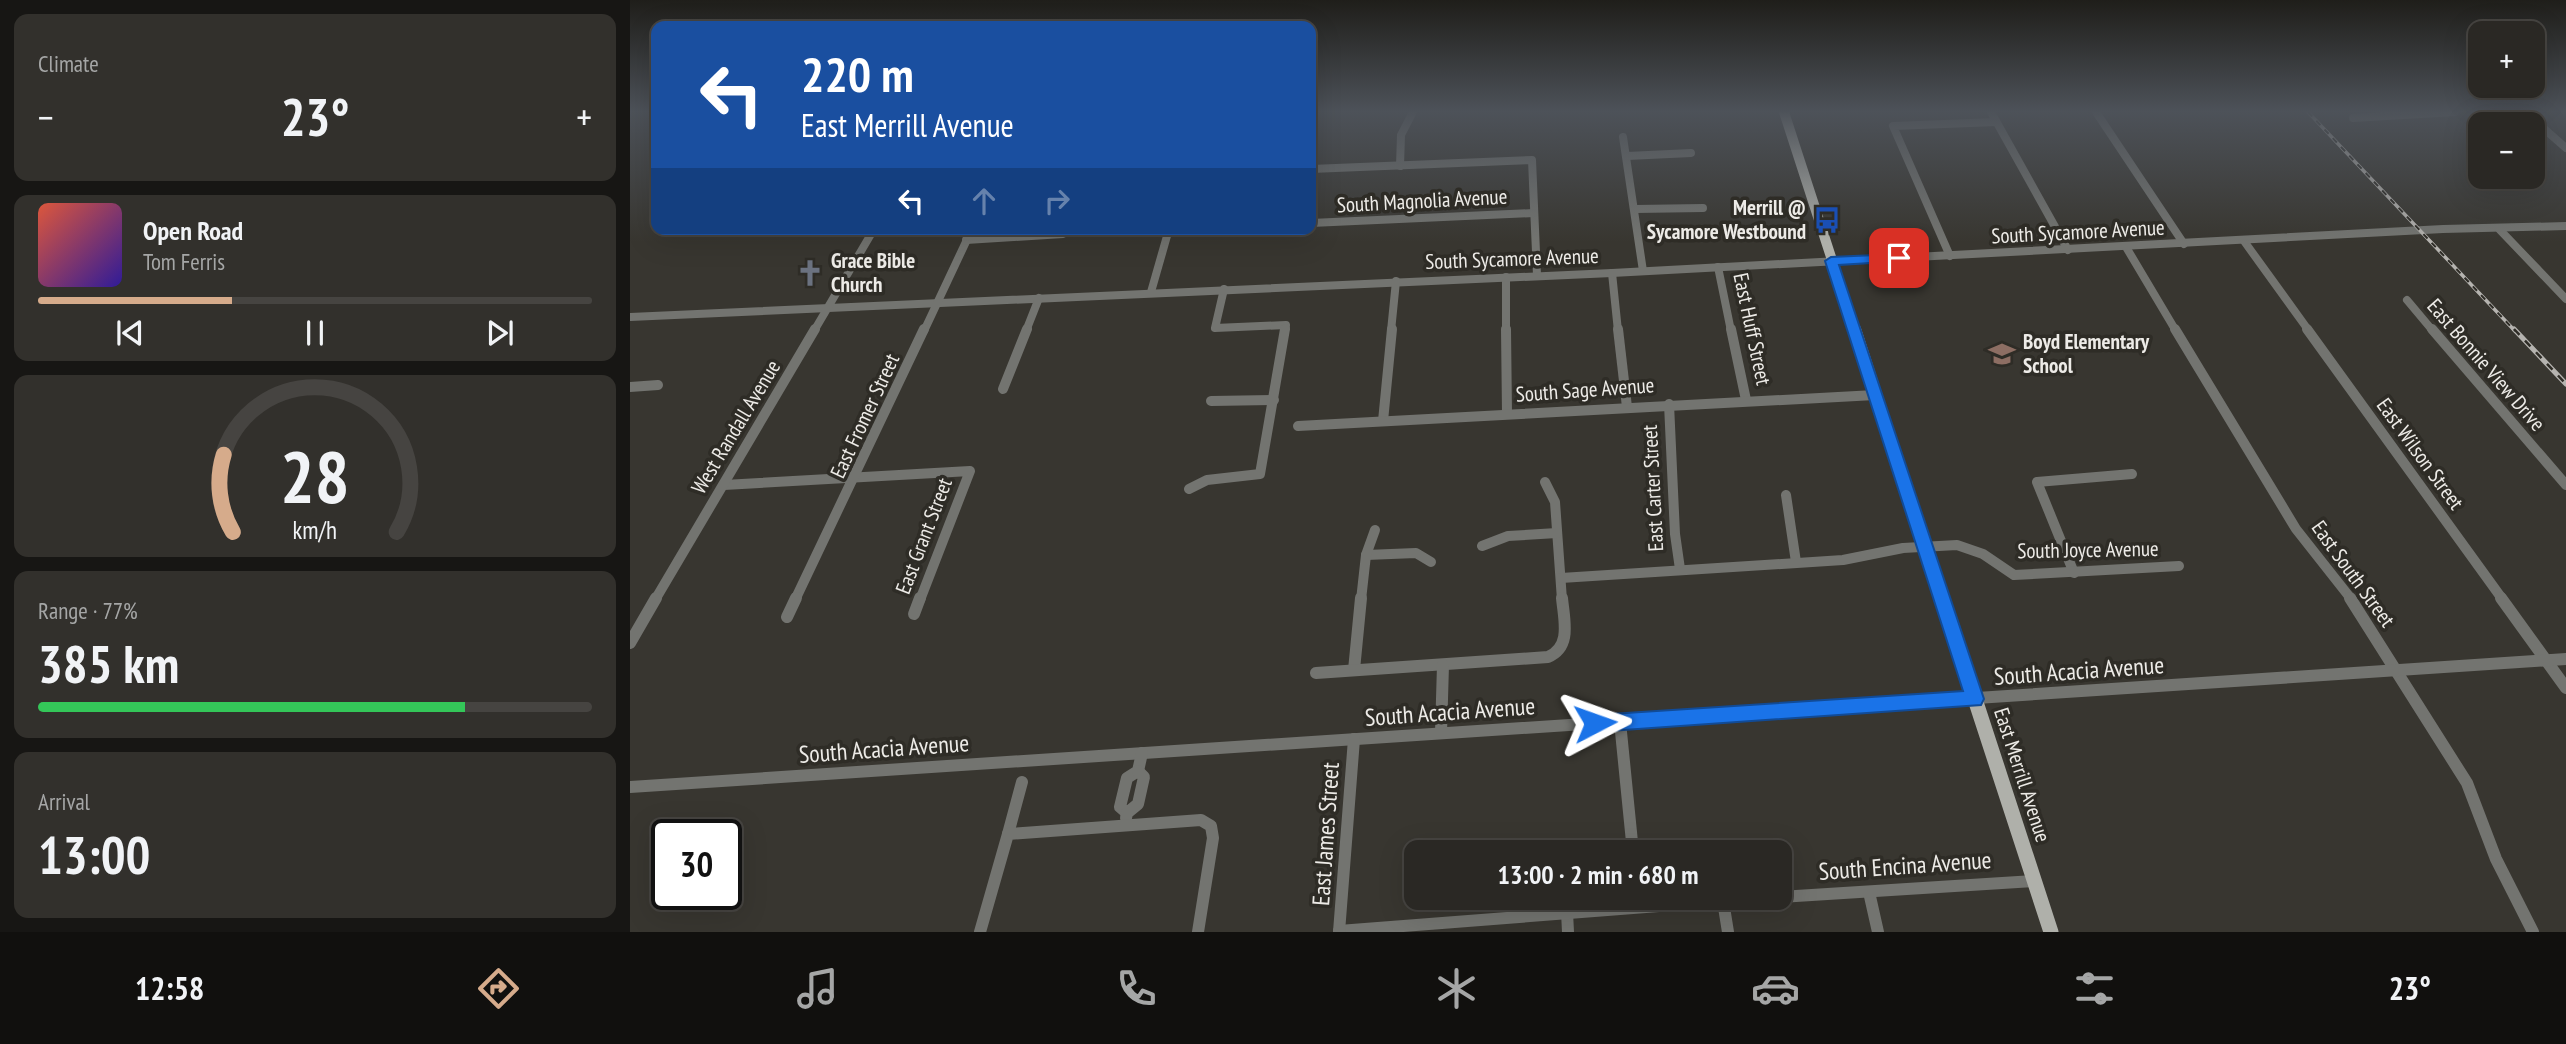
<!DOCTYPE html>
<meta charset="utf-8">
<style>
body{margin:0;font-family:"PT Sans Narrow",sans-serif;background:#32302c;color:#f1f3f6;height:100vh;display:flex;flex-direction:column;font-size:26px;white-space:nowrap}
*{box-sizing:border-box;margin:0}
p{font-size:23px;color:#a5a6a6}
.icon{flex:none;width:38px;height:38px;fill:none;stroke:currentColor;stroke-width:2;stroke-linecap:round;stroke-linejoin:round}
.map{position:relative;flex:1;overflow:hidden}
.sheet{display:flex;flex-direction:column;gap:14px;padding:14px;background:#171614;width:630px}
.sheet>*{flex:none}
.guide{position:absolute;left:21px;top:21px;width:665px;height:214px;border-radius:14px;box-shadow:0 7px 28px #0002,0 0 0 2px #464441;background:#1a4fa0;color:#fff;overflow:hidden}
.controls{position:absolute;left:1838px;top:21px;display:grid;gap:14px}
.controls a{display:grid;place-items:center;width:77px;height:77px;border-radius:14px;background:#2a2824;box-shadow:0 7px 28px #0002,0 0 0 2px #464441;font-size:35px}
.speed{position:absolute;left:21px;top:819px;display:flex;gap:14px;font-size:35px;font-weight:700;text-align:center}
.speed>*{display:grid;place-content:center;width:91px;height:91px;border-radius:50%;background:#2a2824;box-shadow:0 7px 28px #0002,0 0 0 2px #464441;line-height:1}
.speed .limit{border:4px solid #111;border-radius:10px;background:#fff;color:#111}
.pin{position:absolute;display:grid;place-items:center;width:60px;height:60px;color:#fff;margin:-30px;border-radius:14px;box-shadow:0 4px 10px #0006}
.me{position:absolute;width:77px;margin:-38px;rotate:86deg;stroke-linejoin:round;filter:drop-shadow(0 0 5px #0008)}
.turn{display:flex;align-items:center;gap:24px;height:147px;padding:0 35px;font-size:32px}
.turn .icon{width:91px;height:91px;stroke-width:2.5}
.turn b{display:block;font-size:49px;line-height:60px}
.lanes{display:flex;align-items:center;height:66px;padding:0 35px;background:#0003;justify-content:center;gap:35px;direction:ltr}
.lanes .off{opacity:.35}
.big{font-size:52px;font-weight:800;line-height:1.1}
.sheet .tile{flex:1;display:flex;flex-direction:column;justify-content:center;gap:10px;min-width:0;padding:0 24px;border-radius:14px;background:#32302c}
.sheet .dial{align-items:center;gap:0}
.dial svg{height:182px;overflow:visible;fill:none;stroke:#464441;stroke-width:7;stroke-linecap:round;text-anchor:middle}
.dial text{fill:#f1f3f6;stroke:none}
.song{display:flex;align-items:center;gap:21px}
.cover{width:84px;height:84px;border-radius:10px;background:linear-gradient(135deg,hsl(10 70% 55%),hsl(250 70% 35%))}
.played{height:7px;border-radius:4px;background:linear-gradient(90deg,#d6ab8b 35%,#464441 35%)}
.keys{display:flex;justify-content:space-around;direction:ltr}
.heat{display:flex;justify-content:space-between;align-items:center;font-size:38px;direction:ltr}
.charge{height:10px;border-radius:5px;background:linear-gradient(90deg,#34c759 77%,#464441 0)}
.trip{position:absolute;left:774px;top:840px;width:388px;height:70px;border-radius:14px;background:#2a2824;box-shadow:0 7px 28px #0002,0 0 0 2px #464441;font-weight:800;line-height:70px;text-align:center}
.dock{display:flex;height:112px;justify-content:space-around;align-items:center;background:#11100e;color:#a5a6a6}
.dock .icon{width:49px;height:49px}
.dock .current{color:#d6ab8b}
.dock b{font-size:32px;color:#f1f3f6}
main{display:flex;flex:1;min-height:0}
.map>svg:first-child{display:block}
.lines{fill:none;stroke-linecap:round;stroke-linejoin:round}
.minor-far2{stroke:#737470;stroke-width:8}
.minor-far1{stroke:#737470;stroke-width:10}
.minor{stroke:#737470;stroke-width:12}
.major-far2{stroke:#afb0aa;stroke-width:10}
.major-far1{stroke:#afb0aa;stroke-width:12}
.major{stroke:#afb0aa;stroke-width:15}
.rail-far1-casing{stroke:#b5b3af;stroke-width:3.5}
.rail-casing{stroke:#b5b3af;stroke-width:5}
.rail-far1{stroke:#2e2c26;stroke-width:2;stroke-dasharray:6;stroke-linecap:butt}
.rail{stroke:#2e2c26;stroke-width:2.5;stroke-dasharray:8;stroke-linecap:butt}
.route{fill:#1a73e8;stroke:#114b97;stroke-width:2}
.labels{text-anchor:middle;stroke-width:7;stroke-linejoin:round;paint-order:stroke}
.street-label{font-size:21px;fill:#edebe7;stroke:#2e2c26}
.poi-label{font-size:21px;font-weight:bold;fill:#edebe7;stroke:#2e2c26;text-anchor:start}
.near-street-label{font-size:24px;fill:#edebe7;stroke:#2e2c26}
</style>
<main>
<section class="sheet">
<div class="tile"><p>Climate</p>
<div class="heat"><a>−</a><b class="big">23°</b><a>+</a></div>
</div>
<div class="tile">
<div class="song"><i class="cover"></i><div><b>Open Road</b><p>Tom Ferris</p></div></div>
<div class="played"></div>
<div class="keys"><svg class="icon" aria-label="previous" viewBox="0 0 24 24"><path d="M18 5L8 12l10 7zM5 5v14"/></svg><svg class="icon" aria-label="pause" viewBox="0 0 24 24"><path d="M8 5v14M16 5v14"/></svg><svg class="icon" aria-label="next" viewBox="0 0 24 24"><path d="M6 5l10 7-10 7zM19 5v14"/></svg></div>
</div>
<div class="tile dial"><svg viewBox="0 0 100 80">
<path d="M14 69A42 42 0 1 1 86 69"/>
<path d="M14 69A42 42 0 0 1 10 35" stroke="#d6ab8b"/>
<text x="50" y="56" font-size="32" font-weight="700">28</text>
<text x="50" y="72" font-size="11">km/h</text>
</svg></div>
<div class="tile"><p>Range · 77%</p><b class="big">385 km</b><div class="charge"></div></div>
<div class="tile"><p>Arrival</p><b class="big">13:00</b></div>
</section>
<div class="map">
<svg width="1936" height="932" viewBox="0 0 1936 932">
<rect width="100%" height="100%" fill="#383630"/>
<g class="lines">
<g class="minor-far2">
<path d="M 1361,112 L 1438,250"/>
<path d="M 1466,112 L 1554,244"/>
<path d="M 1895,112 L 1936,148"/>
<path d="M 1723,118 L 1825,112"/>
<path d="M 681,124 L 683,112"/>
<path d="M 993,137 L 1013,271"/>
<path d="M 997,156 L 1061,153"/>
<path d="M 770,166 L 771,135 L 783,112"/>
<path d="M 681,169 L 902,160 L 907,275"/>
<path d="M 1005,209 L 1073,208"/>
<path d="M 681,223 L 904,213"/>
<path d="M 1870,230 L 1936,299"/>
<path d="M 336,240 L 433,234 L 435,229"/>
<path d="M 1614,241 L 1679,331"/>
<path d="M 1496,247 L 1546,331"/>
<path d="M 1320,256 L 1263,126 L 1366,122"/>
<path d="M 1088,267 L 1101,331"/>
<path d="M 982,273 L 988,331"/>
<path d="M 876,277 L 876,331"/>
<path d="M 594,289 L 585,328 L 656,325 L 655,331"/>
<path d="M 521,292 L 539,229"/>
<path d="M 1777,300 L 1803,331"/>
<path d="M 0,317 L 982,273 L 1813,229 L 1936,226"/>
<path d="M 184,331 L 244,229"/>
<path d="M 294,331 L 342,229"/>
<path d="M 396,331 L 409,298"/>
<path d="M 761,331 L 766,281"/>
</g>
<g class="minor-far1">
<path d="M 876,329 L 877,414"/>
<path d="M 988,329 L 997,407"/>
<path d="M 1101,329 L 1116,400"/>
<path d="M 1545,329 L 1666,529 L 1722,600"/>
<path d="M 1677,329 L 1873,600"/>
<path d="M 1802,329 L 1936,485"/>
<path d="M 0,387 L 28,385"/>
<path d="M 373,389 L 397,329"/>
<path d="M 581,401 L 644,400"/>
<path d="M 1039,404 L 1045,534 L 1050,569"/>
<path d="M 753,421 L 762,329"/>
<path d="M 668,426 L 1245,395"/>
<path d="M 915,482 L 925,502 L 932,600"/>
<path d="M 94,485 L 340,471 L 290,600"/>
<path d="M 559,489 L 577,480 L 630,474 L 655,329"/>
<path d="M 1156,495 L 1166,562"/>
<path d="M 852,546 L 878,536 L 927,533"/>
<path d="M 736,555 L 786,553 L 801,562"/>
<path d="M 1444,573 L 1407,482 L 1502,474"/>
<path d="M 931,578 L 1213,560 L 1273,548 L 1327,545 L 1353,554 L 1384,575 L 1549,566"/>
<path d="M 25,600 L 185,329"/>
<path d="M 165,600 L 294,329"/>
<path d="M 731,600 L 736,555 L 745,530"/>
</g>
<g class="minor">
<path d="M 1720,598 L 1837,783 L 1866,859 L 1903,932"/>
<path d="M 1871,598 L 1936,688"/>
<path d="M 284,614 L 290,598"/>
<path d="M 157,617 L 166,598"/>
<path d="M 0,643 L 26,598"/>
<path d="M 724,670 L 731,598"/>
<path d="M 686,673 L 918,657 C 942,647 934,620 932,598"/>
<path d="M 990,722 L 1003,852"/>
<path d="M 811,733 L 813,665"/>
<path d="M 0,787 L 1936,659"/>
<path d="M 497,813 L 490,807 L 497,778 L 508,771 L 512,753"/>
<path d="M 496,818 L 497,813 L 508,804 L 514,777 L 508,771"/>
<path d="M 378,834 L 392,782"/>
<path d="M 1239,892 L 1248,932"/>
<path d="M 1150,897 L 1404,881"/>
<path d="M 1093,901 L 1098,932"/>
<path d="M 937,912 L 938,932"/>
<path d="M 709,931 L 1132,898"/>
<path d="M 350,932 L 378,834 L 571,820 L 581,826 L 583,838 L 568,932"/>
<path d="M 709,932 L 724,739"/>
</g>
<path class="major-far2" d="M 1154,112 L 1225,331"/>
<path class="major-far1" d="M 1225,329 L 1313,600"/>
<path class="major" d="M 1312,598 L 1421,932"/>
<defs>
<path id="rail-far1" d="M 1678,112 L 1885,331"/>
<path id="rail" d="M 1884,329 L 1936,384"/>
</defs>
<use href="#rail-far1" class="rail-far1-casing"/>
<use href="#rail" class="rail-casing"/>
<use href="#rail-far1" class="rail-far1"/>
<use href="#rail" class="rail"/>
</g>
<linearGradient id="sky" x2="0" y2="1"><stop stop-color="#1f1e1a"/><stop offset="0.46" stop-color="#4d5259"/><stop offset="1" stop-color="#4d5259" stop-opacity="0"/></linearGradient>
<rect width="1936" height="242" fill="url(#sky)"/>
<path class="route" d="M 1269,254 L 1273,255 L 1273,261 L 1209,265 L 1354,699 L 1351,705 L 965,732 L 958,730 L 955,723 L 958,717 L 965,715 L 1333,691 L 1195,261 L 1201,257 Z"/>
<defs>
<symbol id="bus-bare" viewBox="-9 -9 18 18"><path d="M-5-6H5V4H4V6H2V4H-2V6H-4V4H-5ZM-3.5-4V0h7V-4ZM-3.5 1.2v1.5H-2V1.2ZM2 1.2v1.5H3.5V1.2Z" fill="#1a4fb4" stroke="#2e2c26" stroke-width="2.5" paint-order="stroke"/></symbol>
<symbol id="church-bare" viewBox="-9 -9 18 18"><path d="M-1.2-6h2.4v3.5h3.3v2.4h-3.3V6h-2.4V-.1h-3.3v-2.4h3.3Z" fill="#6b7280" stroke="#2e2c26" stroke-width="2.5" paint-order="stroke"/></symbol>
<symbol id="school-bare" viewBox="-9 -9 18 18"><path d="M0-5L7-2L0 1L-7-2ZM-4 1L0 2.5L4 1V4Q0 6-4 4Z" fill="#8d6e63" stroke="#2e2c26" stroke-width="2.5" paint-order="stroke"/></symbol>
</defs>
<g fill-rule="evenodd">
<use href="#bus-bare" x="1178" y="201" width="38" height="38"/>
<use href="#church-bare" x="161" y="254" width="38" height="38"/>
<use href="#school-bare" x="1353" y="335" width="38" height="38"/>
</g>
<g class="labels">
<g class="street-label">
<text transform="translate(792 201) rotate(-3)" y="7">South Magnolia Avenue</text>
<text transform="translate(1448 232) rotate(-3)" y="7">South Sycamore Avenue</text>
<text transform="translate(882 259) rotate(-2)" y="7">South Sycamore Avenue</text>
<text transform="translate(1122 329) rotate(78)" y="7">East Huff Street</text>
<text transform="translate(1856 365) rotate(49)" y="7">East Bonnie View Drive</text>
<text transform="translate(955 390) rotate(-4)" y="7">South Sage Avenue</text>
<text transform="translate(235 416) rotate(-65)" y="7">East Fromer Street</text>
<text transform="translate(106 427) rotate(-59)" y="7">West Randall Avenue</text>
<text transform="translate(1790 454) rotate(54)" y="7">East Wilson Street</text>
<text transform="translate(1023 488) rotate(-93)" y="7">East Carter Street</text>
<text transform="translate(294 536) rotate(-69)" y="7">East Grant Street</text>
<text transform="translate(1458 550) rotate(-1)" y="7">South Joyce Avenue</text>
<text transform="translate(1723 574) rotate(54)" y="7">East South Street</text>
<text transform="translate(1392 775) rotate(72)" y="7">East Merrill Avenue</text>
</g>
<g class="poi-label">
<text x="1176" y="215" text-anchor="end">Merrill @<tspan x="1176" dy="24">Sycamore Westbound</tspan></text>
<text x="201" y="268">Grace Bible<tspan x="201" dy="24">Church</tspan></text>
<text x="1393" y="349">Boyd Elementary<tspan x="1393" dy="24">School</tspan></text>
</g>
<g class="near-street-label">
<text transform="translate(1449 671) rotate(-4)" y="8">South Acacia Avenue</text>
<text transform="translate(820 712) rotate(-4)" y="8">South Acacia Avenue</text>
<text transform="translate(254 749) rotate(-4)" y="8">South Acacia Avenue</text>
<text transform="translate(696 834) rotate(-86)" y="8">East James Street</text>
<text transform="translate(1275 866) rotate(-4)" y="8">South Encina Avenue</text>
</g>
</g>
</svg>
<div class="controls">
<a>+</a>
<a>−</a>
</div>
<div class="speed"><div class="limit">30</div></div>
<div class="pin" style="left:1269px;top:258px;background:#d93025"><svg class="icon" aria-label="arrive" viewBox="0 0 24 24"><path d="M6 21V4h12l-3 4 3 4H6"/></svg></div>
<svg class="me" style="left:965px;top:723px" viewBox="-20 -20 40 40"><path d="M0-17L14 15 0 8-14 15z" fill="#1a73e8" stroke="#fff" stroke-width="4"/></svg>
<div class="trip">13:00 · 2 min · 680 m</div>
<div class="guide">
<div class="turn"><svg class="icon" aria-label="left" viewBox="0 0 24 24"><path d="M17 20v-9H6M10 6l-5 5 5 5"/></svg><div><b>220 m</b>East Merrill Avenue</div></div>
<div class="lanes"><svg class="icon" aria-label="left" viewBox="0 0 24 24"><path d="M17 20v-9H6M10 6l-5 5 5 5"/></svg><svg class="icon off" aria-label="ahead" viewBox="0 0 24 24"><path d="M12 20V5M6 11l6-6 6 6"/></svg><svg class="icon off" aria-label="right" viewBox="0 0 24 24"><path d="M7 20v-9h11M14 6l5 5-5 5"/></svg></div>
</div>
</div>
</main>
<nav class="dock">
<b>12:58</b>
<svg class="icon current" aria-label="directions" viewBox="0 0 24 24"><path d="M12 3l9 9-9 9-9-9zM9 14v-3h6M13 9l2 2-2 2"/></svg>
<svg class="icon" aria-label="music" viewBox="0 0 24 24"><path d="M9 18V5l10-2v13"/><circle cx="6" cy="18" r="3"/><circle cx="16" cy="16" r="3"/></svg>
<svg class="icon" aria-label="phone" viewBox="0 0 24 24"><path d="M5 4h4l2 5-3 2q2 4 5 5l2-3 5 2v4C11 20 4 13 5 4z"/></svg>
<svg class="icon" aria-label="climate" viewBox="0 0 24 24"><path d="M12 3v18M4 7l16 10M4 17L20 7"/></svg>
<svg class="icon" aria-label="car" viewBox="0 0 24 24"><path d="M5 17H2v-5l4-1 3-4h7l3 4 3 1v5h-3M9 17h6M6 11h13"/><circle cx="7" cy="17" r="2"/><circle cx="17" cy="17" r="2"/></svg>
<svg class="icon" aria-label="filters" viewBox="0 0 24 24"><path d="M4 7h16M4 17h16"/><circle cx="9" cy="7" r="2"/><circle cx="15" cy="17" r="2"/></svg>
<b>23°</b>
</nav>
